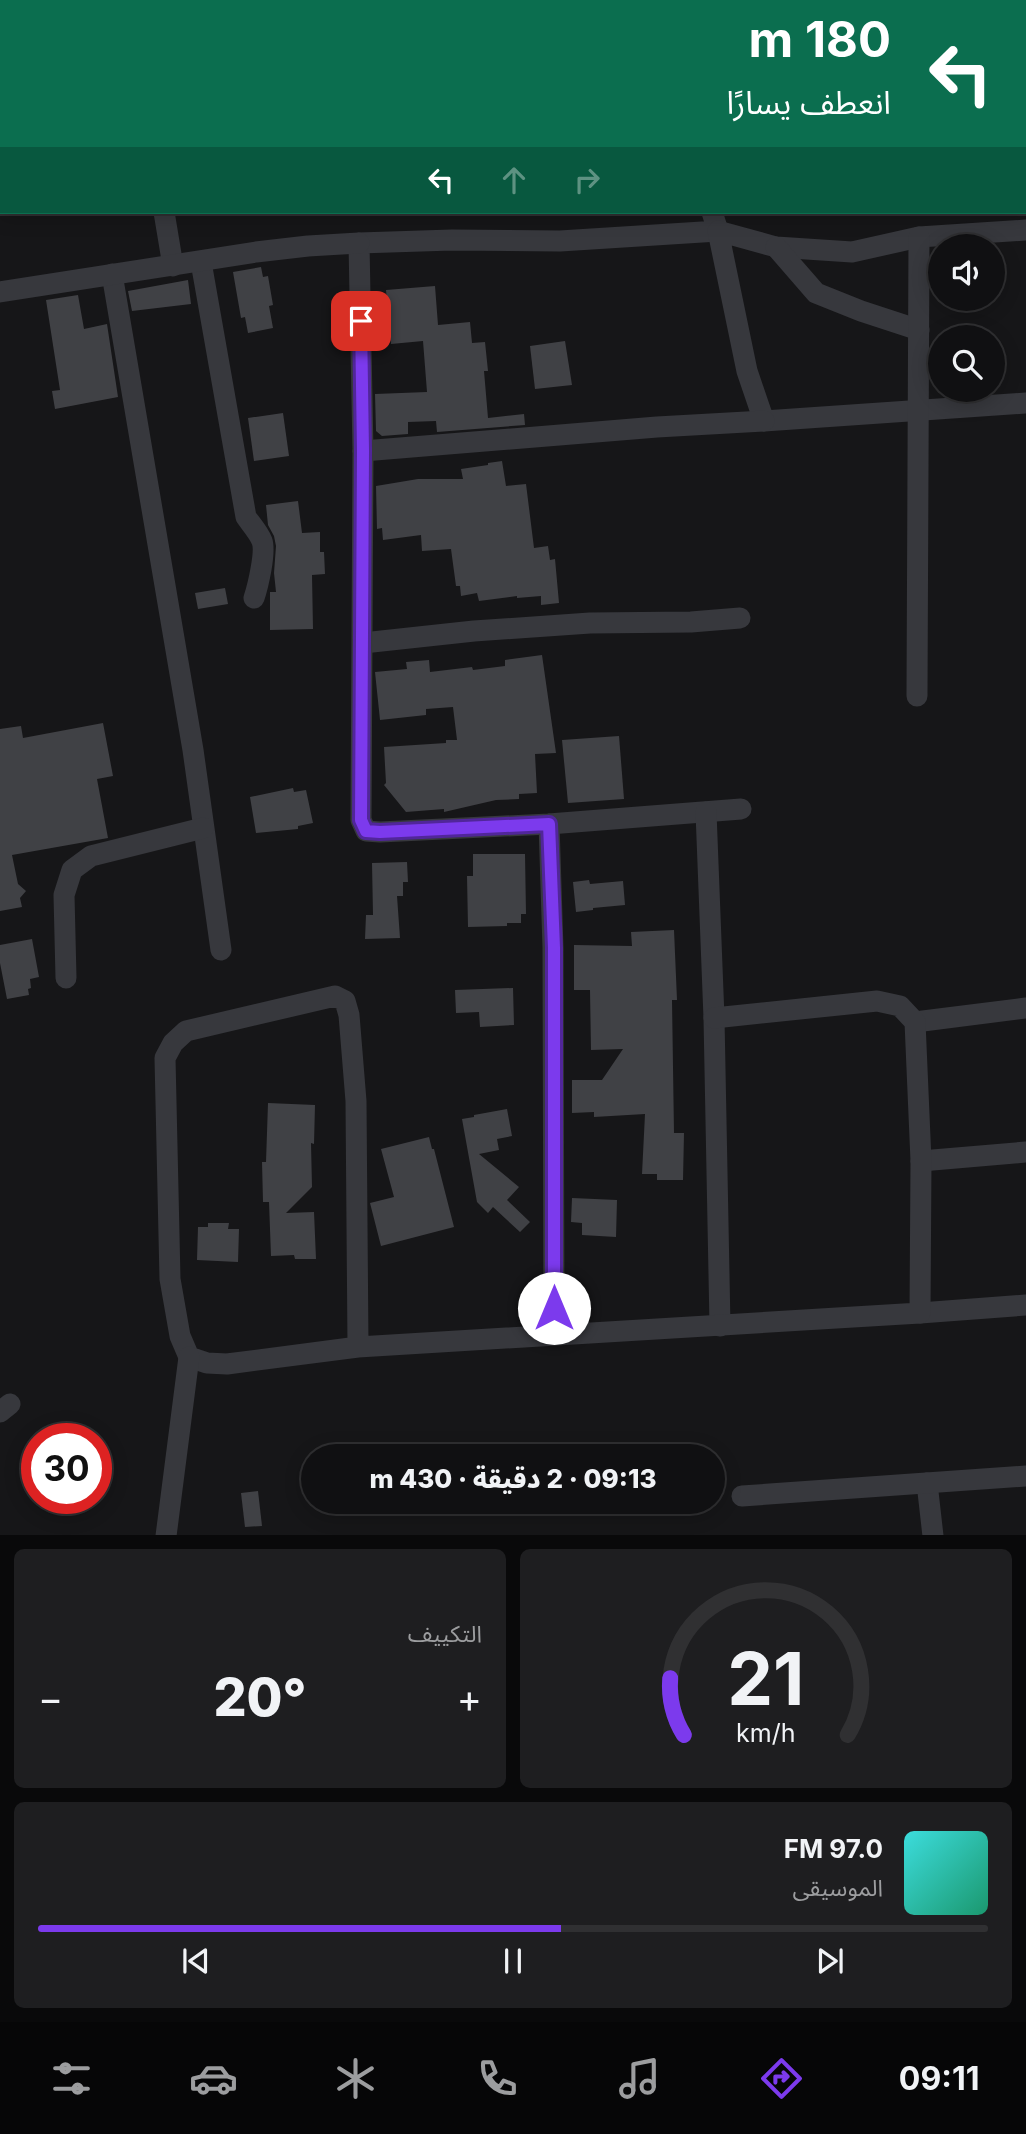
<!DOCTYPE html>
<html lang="ar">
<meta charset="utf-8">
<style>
body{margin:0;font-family:Inter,"Noto Sans Arabic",sans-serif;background:#1e1e20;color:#f1f3f6;direction:rtl;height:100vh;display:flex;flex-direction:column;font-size:26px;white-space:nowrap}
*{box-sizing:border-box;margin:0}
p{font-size:23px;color:#9c9d9f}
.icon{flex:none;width:38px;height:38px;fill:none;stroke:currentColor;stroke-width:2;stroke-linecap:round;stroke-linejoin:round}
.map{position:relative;height:1535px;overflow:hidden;direction:ltr}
.drawer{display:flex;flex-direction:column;gap:14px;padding:14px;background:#09090a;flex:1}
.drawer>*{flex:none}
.hud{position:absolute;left:0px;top:0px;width:1027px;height:214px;box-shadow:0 4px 18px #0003,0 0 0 2px #303032;direction:rtl;background:#0b6e4f;color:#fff;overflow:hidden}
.buttons{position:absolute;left:928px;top:234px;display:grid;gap:14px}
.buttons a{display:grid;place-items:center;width:77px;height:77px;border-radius:50%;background:#101012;box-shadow:0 4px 18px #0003,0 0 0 2px #303032;font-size:35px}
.speed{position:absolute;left:21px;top:1423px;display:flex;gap:14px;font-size:35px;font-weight:700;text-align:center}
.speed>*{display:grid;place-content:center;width:91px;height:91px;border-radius:50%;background:#101012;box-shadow:0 4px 18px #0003,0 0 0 2px #303032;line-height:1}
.speed .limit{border:10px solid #d22;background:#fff;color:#111}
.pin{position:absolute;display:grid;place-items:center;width:60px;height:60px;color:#fff;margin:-30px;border-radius:14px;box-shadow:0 4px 10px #0006}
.me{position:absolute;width:77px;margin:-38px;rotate:0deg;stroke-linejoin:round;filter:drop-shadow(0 0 5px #0008)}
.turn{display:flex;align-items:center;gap:24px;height:147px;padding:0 21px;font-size:32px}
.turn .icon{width:91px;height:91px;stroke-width:2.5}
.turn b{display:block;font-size:49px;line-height:60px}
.lanes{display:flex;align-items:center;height:66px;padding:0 21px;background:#0003;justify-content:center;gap:35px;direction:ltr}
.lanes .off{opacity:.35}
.big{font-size:52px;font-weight:800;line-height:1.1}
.drawer .card{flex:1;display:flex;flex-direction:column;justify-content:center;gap:10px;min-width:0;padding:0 24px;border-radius:10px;background:#1e1e20}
.drawer .dial{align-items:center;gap:0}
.dial svg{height:182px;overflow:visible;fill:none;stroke:#303032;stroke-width:7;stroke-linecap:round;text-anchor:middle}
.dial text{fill:#f1f3f6;stroke:none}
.song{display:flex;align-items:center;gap:21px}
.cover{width:84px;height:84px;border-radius:10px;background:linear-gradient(135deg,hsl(180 70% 55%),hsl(160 70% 35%))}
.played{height:7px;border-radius:4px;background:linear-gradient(90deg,#7c3aed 55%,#303032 55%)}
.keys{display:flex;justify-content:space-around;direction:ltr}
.heat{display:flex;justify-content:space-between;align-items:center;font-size:38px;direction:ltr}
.drawer .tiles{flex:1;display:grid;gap:14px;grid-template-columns:1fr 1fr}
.card:last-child{grid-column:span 2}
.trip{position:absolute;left:301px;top:1444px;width:424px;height:70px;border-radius:35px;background:#101012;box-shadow:0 4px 18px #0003,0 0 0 2px #303032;font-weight:800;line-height:70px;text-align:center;direction:rtl}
.tab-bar{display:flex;height:112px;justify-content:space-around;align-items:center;background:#060607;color:#9c9d9f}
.tab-bar .icon{width:49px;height:49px}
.tab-bar .on{color:#7c3aed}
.tab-bar b{font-size:32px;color:#f1f3f6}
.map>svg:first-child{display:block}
.building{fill:#404145}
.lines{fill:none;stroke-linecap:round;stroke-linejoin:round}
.street{stroke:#37383d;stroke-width:21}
.route-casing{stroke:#51269a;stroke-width:18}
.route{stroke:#7c3aed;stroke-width:12}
</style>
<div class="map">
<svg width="1026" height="1536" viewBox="0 0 1026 1536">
<rect width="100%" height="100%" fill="#161618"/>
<g class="building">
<path d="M 261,267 L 263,277 L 268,276 L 273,305 L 269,306 L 273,328 L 248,333 L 245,317 L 241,318 L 233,272 Z"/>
<path d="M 188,280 L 191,304 L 132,311 L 128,291 Z"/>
<path d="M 435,286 L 438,325 L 470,322 L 472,343 L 485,342 L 488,371 L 484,371 L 488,418 L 524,414 L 525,425 L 437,432 L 436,421 L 408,422 L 408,434 L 382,436 L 376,431 L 375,394 L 427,392 L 423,341 L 391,344 L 386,290 Z"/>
<path d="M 78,295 L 84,329 L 107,324 L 118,397 L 55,409 L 52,391 L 60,390 L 46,300 Z"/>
<path d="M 565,341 L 572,385 L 535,389 L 530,346 Z"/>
<path d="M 283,413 L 289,456 L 254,461 L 248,418 Z"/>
<path d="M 502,461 L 506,486 L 526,484 L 534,548 L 548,546 L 550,560 L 555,559 L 559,603 L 541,605 L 541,596 L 517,598 L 517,596 L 479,601 L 477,593 L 461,596 L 460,586 L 456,586 L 451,549 L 422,551 L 421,535 L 383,540 L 382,528 L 377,529 L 376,486 L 418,479 L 463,479 L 461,469 L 488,465 L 488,463 Z"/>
<path d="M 298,501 L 302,533 L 320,532 L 320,552 L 324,552 L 325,574 L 312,575 L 313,629 L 270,630 L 270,592 L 276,592 L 274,573 L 276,546 L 274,536 L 268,525 L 266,505 Z"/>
<path d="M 225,588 L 228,604 L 198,609 L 195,593 Z"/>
<path d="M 542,655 L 556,753 L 535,754 L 537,793 L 519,794 L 519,799 L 496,800 L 444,812 L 444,809 L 406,812 L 384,785 L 386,783 L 384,747 L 446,743 L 446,740 L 457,740 L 453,707 L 426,709 L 426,715 L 380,720 L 375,672 L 407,669 L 406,662 L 429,660 L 430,672 L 472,667 L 473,670 L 505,666 L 505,660 Z"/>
<path d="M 103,723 L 113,776 L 97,779 L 108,838 L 12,855 L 18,884 L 26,891 L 20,898 L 22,907 L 0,911 L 0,729 L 21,726 L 23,738 Z"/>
<path d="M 619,736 L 624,799 L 568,803 L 562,740 Z"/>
<path d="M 293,788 L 294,792 L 306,790 L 313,823 L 298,826 L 298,829 L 256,833 L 250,797 Z"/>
<path d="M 473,854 L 525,854 L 526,914 L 521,914 L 521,923 L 507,923 L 507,926 L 468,927 L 467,876 L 473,876 Z"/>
<path d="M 407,862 L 408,882 L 403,882 L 403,896 L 397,896 L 400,938 L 365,939 L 366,915 L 373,915 L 372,863 Z"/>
<path d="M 589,880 L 590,884 L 623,881 L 625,905 L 593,908 L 593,910 L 576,912 L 573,882 Z"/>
<path d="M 674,930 L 677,1000 L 672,1000 L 674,1133 L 684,1133 L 683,1180 L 657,1180 L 657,1174 L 642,1174 L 645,1114 L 594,1117 L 594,1112 L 572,1113 L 572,1080 L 602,1080 L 623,1049 L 591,1050 L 590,990 L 574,990 L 574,945 L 632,946 L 631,932 Z"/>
<path d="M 32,939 L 39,977 L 30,979 L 31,988 L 28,989 L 29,995 L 7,999 L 0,963 L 0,945 Z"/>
<path d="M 513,988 L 514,1025 L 480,1027 L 479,1012 L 456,1013 L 455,990 Z"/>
<path d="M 268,1103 L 315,1105 L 314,1144 L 311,1143 L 312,1187 L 286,1213 L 314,1212 L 316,1259 L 295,1259 L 294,1255 L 271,1256 L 269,1202 L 263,1202 L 262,1162 L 266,1162 Z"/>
<path d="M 507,1109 L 512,1136 L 497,1139 L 499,1150 L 479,1154 L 519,1187 L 507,1200 L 530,1222 L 520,1232 L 493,1207 L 488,1213 L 477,1202 L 462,1119 L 474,1117 L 474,1115 Z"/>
<path d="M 429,1137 L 432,1149 L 434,1149 L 454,1227 L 381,1246 L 370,1203 L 394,1197 L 381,1149 Z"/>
<path d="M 572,1198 L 617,1200 L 616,1237 L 582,1235 L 582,1223 L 571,1222 Z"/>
<path d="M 208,1223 L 229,1223 L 228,1229 L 239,1229 L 238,1262 L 197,1260 L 198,1227 L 208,1227 Z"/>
<path d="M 258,1491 L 262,1526 L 245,1527 L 241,1493 Z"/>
</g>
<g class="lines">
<g class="street">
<path d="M 129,0 L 129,2"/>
<path d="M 666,0 L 666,2"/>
<path d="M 347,2 L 347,0"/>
<path d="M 164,212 L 173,266"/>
<path d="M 712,212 L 718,231 L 560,241 L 452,240 L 359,243 L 363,451 L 361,820 L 366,831 L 380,832 L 549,824 L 741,809"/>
<path d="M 1026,230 L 919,237 L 852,252 L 776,247 L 718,231 L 747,371 L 764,421 L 1026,403"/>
<path d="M 776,247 L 816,293 L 861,311 L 919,330"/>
<path d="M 201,262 L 246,517 C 251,524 259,533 262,541 C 266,552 258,586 254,598"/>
<path d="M 112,274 L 193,750 L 221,950"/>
<path d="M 0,292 L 256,252 L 308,246 L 359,243"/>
<path d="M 363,451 L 657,427 L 764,421"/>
<path d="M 363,643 L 474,631 L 590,623 L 691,622 L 740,618"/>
<path d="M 917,696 L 919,237"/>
<path d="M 706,812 L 714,1018 L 720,1326"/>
<path d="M 549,824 L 553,948 L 554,1334"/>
<path d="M 66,978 L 64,895 L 72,870 L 91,856 L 203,828"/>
<path d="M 915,1022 L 1026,1008"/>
<path d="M 921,1161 L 1026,1152"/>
<path d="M 920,1313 L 1026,1305"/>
<path d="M 358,1347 L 356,1101 L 349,1015 L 345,1001 L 335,996 L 186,1031 L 173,1043 L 165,1058 L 170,1279 L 180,1336 L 189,1357 L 207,1363 L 227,1364 L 358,1347 L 920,1313 L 921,1161 L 915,1022 L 900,1006 L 877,1001 L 714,1018"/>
<path d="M 0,1412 L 10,1404"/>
<path d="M 927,1483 L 933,1536"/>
<path d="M 742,1496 L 1026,1476"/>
<path d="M 166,1536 L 189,1357"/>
</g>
</g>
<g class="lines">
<defs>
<path id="route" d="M 361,321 L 363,451 L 361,820 L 366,831 L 380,832 L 549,824 L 554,948 L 554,1308"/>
</defs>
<use href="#route" class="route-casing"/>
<use href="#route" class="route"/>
</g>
</svg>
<div class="buttons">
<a><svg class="icon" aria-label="sound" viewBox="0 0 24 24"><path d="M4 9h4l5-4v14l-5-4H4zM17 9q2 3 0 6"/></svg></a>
<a><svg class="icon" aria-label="search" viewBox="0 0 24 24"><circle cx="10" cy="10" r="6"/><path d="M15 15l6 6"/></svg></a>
</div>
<div class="speed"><div class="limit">30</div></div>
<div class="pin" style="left:361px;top:321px;background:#d93025"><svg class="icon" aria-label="arrive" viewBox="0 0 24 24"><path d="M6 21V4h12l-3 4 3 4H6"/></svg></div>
<svg class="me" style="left:554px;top:1308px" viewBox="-20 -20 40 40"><circle r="19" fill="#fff"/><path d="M0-13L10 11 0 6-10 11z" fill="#7c3aed"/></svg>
<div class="trip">09:13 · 2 دقيقة · 430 m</div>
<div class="hud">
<div class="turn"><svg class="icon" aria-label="left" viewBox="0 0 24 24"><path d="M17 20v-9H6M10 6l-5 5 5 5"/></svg><div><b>180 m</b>انعطف يسارًا</div></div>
<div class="lanes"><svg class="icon" aria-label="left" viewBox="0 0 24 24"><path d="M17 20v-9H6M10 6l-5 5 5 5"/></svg><svg class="icon off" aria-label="ahead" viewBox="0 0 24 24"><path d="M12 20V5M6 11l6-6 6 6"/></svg><svg class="icon off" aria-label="right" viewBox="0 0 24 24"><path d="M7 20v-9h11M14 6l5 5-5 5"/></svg></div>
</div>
</div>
<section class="drawer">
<div class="tiles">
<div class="card dial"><svg viewBox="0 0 100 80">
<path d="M14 69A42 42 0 1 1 86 69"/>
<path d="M14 69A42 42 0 0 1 8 44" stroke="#7c3aed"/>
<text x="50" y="56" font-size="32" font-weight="700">21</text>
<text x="50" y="72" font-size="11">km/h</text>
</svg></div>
<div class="card"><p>التكييف</p>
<div class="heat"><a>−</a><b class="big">20°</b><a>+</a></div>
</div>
<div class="card">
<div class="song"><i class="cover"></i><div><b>97.0 FM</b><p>الموسيقى</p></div></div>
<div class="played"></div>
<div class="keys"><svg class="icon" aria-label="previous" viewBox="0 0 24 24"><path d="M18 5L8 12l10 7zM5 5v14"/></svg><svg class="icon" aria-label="pause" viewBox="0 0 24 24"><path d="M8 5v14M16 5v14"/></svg><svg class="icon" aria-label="next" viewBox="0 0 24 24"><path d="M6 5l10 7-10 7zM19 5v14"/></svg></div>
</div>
</div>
</section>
<nav class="tab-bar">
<b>09:11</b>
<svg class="icon on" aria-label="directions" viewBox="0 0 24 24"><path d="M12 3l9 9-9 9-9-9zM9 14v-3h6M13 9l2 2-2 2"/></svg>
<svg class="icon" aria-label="music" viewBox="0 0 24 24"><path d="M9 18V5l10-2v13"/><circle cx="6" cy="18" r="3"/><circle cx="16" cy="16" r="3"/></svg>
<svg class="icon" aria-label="phone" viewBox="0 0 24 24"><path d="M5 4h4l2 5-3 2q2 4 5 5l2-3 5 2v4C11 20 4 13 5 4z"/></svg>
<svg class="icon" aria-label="climate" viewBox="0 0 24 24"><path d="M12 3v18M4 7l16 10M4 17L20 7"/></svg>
<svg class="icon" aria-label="car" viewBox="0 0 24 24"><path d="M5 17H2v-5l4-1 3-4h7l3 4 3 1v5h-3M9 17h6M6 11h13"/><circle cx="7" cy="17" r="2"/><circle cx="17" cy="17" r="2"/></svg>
<svg class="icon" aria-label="filters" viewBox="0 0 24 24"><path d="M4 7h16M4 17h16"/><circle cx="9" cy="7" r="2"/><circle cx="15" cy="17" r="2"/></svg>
</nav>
